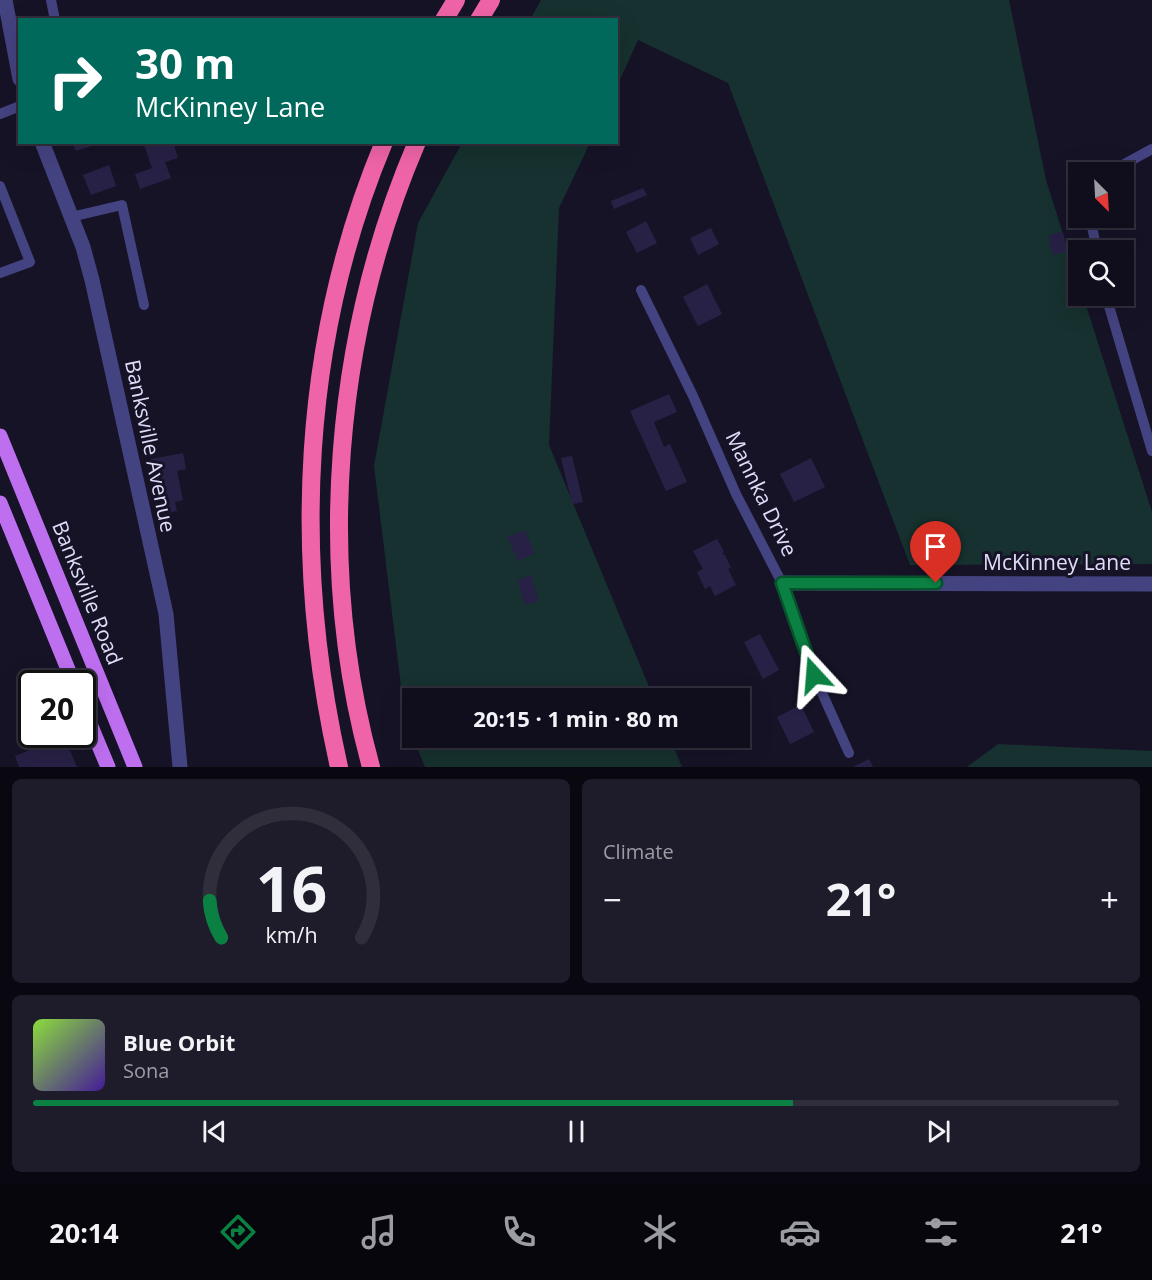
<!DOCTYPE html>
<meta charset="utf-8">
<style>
body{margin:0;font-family:"Open Sans",sans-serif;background:#1e1c2a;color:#f1f3f6;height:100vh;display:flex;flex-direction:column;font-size:22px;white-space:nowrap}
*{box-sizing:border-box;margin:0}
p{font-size:20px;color:#9c9ca4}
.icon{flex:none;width:33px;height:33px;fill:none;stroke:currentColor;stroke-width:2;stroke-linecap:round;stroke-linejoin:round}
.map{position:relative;height:767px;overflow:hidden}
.side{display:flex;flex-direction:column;gap:12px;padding:12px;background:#090810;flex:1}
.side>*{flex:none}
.banner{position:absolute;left:18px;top:18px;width:600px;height:126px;border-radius:0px;box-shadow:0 6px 24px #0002,0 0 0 2px #302e3b;background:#00695c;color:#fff;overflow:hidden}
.needle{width:39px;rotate:156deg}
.fabs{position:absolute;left:1068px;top:162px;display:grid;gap:12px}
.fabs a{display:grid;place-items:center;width:66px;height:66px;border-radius:0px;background:#100e1d;box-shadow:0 6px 24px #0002,0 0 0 2px #302e3b;font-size:30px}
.speed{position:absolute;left:18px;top:670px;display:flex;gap:12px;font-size:30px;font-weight:700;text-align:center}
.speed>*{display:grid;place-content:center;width:78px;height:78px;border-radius:50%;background:#100e1d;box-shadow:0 6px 24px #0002,0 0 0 2px #302e3b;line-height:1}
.speed .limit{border:3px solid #111;border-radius:9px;background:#fff;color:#111}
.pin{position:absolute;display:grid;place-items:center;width:51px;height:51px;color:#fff;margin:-62px -26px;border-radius:50% 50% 50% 0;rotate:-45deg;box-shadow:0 0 6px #0007}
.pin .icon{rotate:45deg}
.me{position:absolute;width:66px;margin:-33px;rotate:341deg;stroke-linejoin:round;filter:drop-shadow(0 0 4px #0008)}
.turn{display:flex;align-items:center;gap:21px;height:126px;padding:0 18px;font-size:27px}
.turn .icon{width:78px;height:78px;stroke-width:2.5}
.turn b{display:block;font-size:42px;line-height:51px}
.big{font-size:45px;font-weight:700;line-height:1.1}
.side .card{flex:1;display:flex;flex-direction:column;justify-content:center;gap:9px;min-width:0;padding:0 21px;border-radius:9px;background:#1e1c2a}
.side .dial{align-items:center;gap:0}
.dial svg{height:156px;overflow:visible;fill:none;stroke:#302e3b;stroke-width:7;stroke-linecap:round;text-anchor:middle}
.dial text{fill:#f1f3f6;stroke:none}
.song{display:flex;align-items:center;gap:18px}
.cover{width:72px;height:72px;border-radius:9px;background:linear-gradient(135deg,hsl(90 70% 55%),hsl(260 70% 35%))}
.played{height:6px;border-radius:3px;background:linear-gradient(90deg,#0b8043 70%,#302e3b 70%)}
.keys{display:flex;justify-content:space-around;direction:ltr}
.heat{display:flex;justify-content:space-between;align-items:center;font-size:33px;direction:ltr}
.side .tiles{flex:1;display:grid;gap:12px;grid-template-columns:1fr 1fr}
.card:last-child{grid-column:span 2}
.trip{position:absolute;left:402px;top:688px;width:348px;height:60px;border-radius:0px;background:#100e1d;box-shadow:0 6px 24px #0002,0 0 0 2px #302e3b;font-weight:700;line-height:60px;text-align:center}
.tab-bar{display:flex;height:96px;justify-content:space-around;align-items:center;background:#06060c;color:#9c9ca4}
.tab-bar .icon{width:42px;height:42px}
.tab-bar .current{color:#0b8043}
.tab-bar b{font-size:27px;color:#f1f3f6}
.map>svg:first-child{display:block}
.green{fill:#16312f}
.building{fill:#282146}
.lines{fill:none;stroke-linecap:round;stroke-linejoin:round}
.service{stroke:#444381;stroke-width:10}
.minor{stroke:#444381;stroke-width:15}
.primary{stroke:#be6ff0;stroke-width:15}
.motorway{stroke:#ef64a8;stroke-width:18}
.route-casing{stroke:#07532c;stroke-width:15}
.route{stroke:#0b8043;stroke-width:10}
.labels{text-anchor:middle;stroke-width:6;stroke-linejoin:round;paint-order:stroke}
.street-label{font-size:21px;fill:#e0ddfb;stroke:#161327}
</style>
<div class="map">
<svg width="1152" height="767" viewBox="0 0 1152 767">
<rect width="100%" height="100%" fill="#161327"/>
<g class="green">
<path d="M 541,0 L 1009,0 L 1046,180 L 1078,281 L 1078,296 L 1083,296 L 1152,512 L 1152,564 L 910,565 L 728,83 L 638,40 L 617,86 L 616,20 L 530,20 Z"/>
<path d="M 462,143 L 590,143 L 559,208 L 549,445 L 654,699 L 412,699 L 412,737 L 405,719 L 374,466 L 418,223 Z"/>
<path d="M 413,738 L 670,738 L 682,767 L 425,767 Z"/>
<path d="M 998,744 L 1152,751 L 1152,767 L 967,767 Z"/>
</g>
<g class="building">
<path d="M 72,142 L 100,142 L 101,143 L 76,151 Z"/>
<path d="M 143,142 L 173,142 L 178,158 L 165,162 L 171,178 L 140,189 L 135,174 L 152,168 Z"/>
<path d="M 109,165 L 116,186 L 91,195 L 83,175 Z"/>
<path d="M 643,188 L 647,195 L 614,209 L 611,201 Z"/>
<path d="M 646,221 L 657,243 L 637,253 L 626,232 Z"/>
<path d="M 711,228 L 719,244 L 698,255 L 690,238 Z"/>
<path d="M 1063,232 L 1067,251 L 1053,255 L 1048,235 Z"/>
<path d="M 707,284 L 722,314 L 698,326 L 683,297 Z"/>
<path d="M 669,394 L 677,412 L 654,422 L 664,447 L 670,444 L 687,482 L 666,491 L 630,411 Z"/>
<path d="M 183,453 L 186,469 L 177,471 L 183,500 L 175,502 L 177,511 L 161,514 L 151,459 Z"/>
<path d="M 572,456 L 583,502 L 572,504 L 561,458 Z"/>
<path d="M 811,458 L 825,487 L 794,502 L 780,474 Z"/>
<path d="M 525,530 L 535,553 L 518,561 L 507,537 Z"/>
<path d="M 717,539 L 724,552 L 722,554 L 725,555 L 731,568 L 728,569 L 736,585 L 715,596 L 710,586 L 705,589 L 697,572 L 703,569 L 693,551 Z"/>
<path d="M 531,575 L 539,601 L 525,605 L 517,580 Z"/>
<path d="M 760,634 L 779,670 L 763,679 L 744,642 Z"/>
<path d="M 801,705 L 814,732 L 790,744 L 777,717 Z"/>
<path d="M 64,736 L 77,767 L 19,767 L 15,756 Z"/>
<path d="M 869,759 L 873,767 L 853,767 Z"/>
</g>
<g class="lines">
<g class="service">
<path d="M 51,0 L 55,20"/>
<path d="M 0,114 L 20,106"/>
<path d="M 1110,172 L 1152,149"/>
<path d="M 0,186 L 30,262 L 0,273"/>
<path d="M 71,217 L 122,205 L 144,305"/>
<path d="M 1090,218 L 1097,250"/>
<path d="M 641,290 L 693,396 L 736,494 L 782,583 L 814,675 L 849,753"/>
<path d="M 1106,296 L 1152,451"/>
</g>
<g class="minor">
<path d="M 5,0 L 20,79"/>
<path d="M 42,142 L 83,247 L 92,280 L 166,614 L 180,767"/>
<path d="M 782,583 L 1152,584"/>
</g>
<g class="primary">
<path d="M 0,436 L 135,767"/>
<path d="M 0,503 L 74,684"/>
<path d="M 82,705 L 108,767"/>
</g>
<g class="motorway">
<path d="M 444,20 L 456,0"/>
<path d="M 479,20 L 491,0"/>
<path d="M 339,767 C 292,560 301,340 384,142"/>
<path d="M 371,767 C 315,564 334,335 417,142"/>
</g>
</g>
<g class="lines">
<defs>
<path id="route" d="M 814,675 L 782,583 L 936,583"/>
</defs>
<use href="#route" class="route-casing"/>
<use href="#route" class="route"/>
</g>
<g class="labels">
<g class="street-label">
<text transform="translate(150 446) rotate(78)" y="7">Banksville Avenue</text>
<text transform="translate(761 494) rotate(64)" y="7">Mannka Drive</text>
<text x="1057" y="570">McKinney Lane</text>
<text transform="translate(87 593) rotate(68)" y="7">Banksville Road</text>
</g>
</g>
</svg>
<div class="fabs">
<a><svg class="needle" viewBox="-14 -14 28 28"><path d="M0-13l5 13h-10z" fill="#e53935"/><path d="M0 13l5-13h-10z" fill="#9c9ca4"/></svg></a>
<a><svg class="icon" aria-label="search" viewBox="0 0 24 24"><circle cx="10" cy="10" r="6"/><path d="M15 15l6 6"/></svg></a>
</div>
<div class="speed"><div class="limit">20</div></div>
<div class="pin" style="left:936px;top:583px;background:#d93025"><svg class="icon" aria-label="arrive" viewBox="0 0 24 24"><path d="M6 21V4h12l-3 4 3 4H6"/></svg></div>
<svg class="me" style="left:814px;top:675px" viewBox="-20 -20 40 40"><path d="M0-17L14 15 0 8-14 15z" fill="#0b8043" stroke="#fff" stroke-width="4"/></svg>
<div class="trip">20:15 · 1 min · 80 m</div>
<div class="banner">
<div class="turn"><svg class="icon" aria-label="right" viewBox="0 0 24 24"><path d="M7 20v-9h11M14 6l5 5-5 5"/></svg><div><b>30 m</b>McKinney Lane</div></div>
</div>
</div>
<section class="side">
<div class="tiles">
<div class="card dial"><svg viewBox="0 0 100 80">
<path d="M14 69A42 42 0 1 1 86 69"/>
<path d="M14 69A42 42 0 0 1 8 50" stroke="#0b8043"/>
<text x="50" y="56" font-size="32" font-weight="700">16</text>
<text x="50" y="72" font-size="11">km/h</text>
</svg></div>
<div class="card"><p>Climate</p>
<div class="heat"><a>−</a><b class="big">21°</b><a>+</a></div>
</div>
<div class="card">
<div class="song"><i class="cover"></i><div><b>Blue Orbit</b><p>Sona</p></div></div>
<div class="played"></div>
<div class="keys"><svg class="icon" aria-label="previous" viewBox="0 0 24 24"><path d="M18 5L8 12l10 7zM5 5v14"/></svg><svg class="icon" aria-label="pause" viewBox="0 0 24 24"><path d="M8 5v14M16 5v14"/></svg><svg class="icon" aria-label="next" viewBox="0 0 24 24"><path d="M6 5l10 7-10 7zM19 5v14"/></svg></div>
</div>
</div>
</section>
<nav class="tab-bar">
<b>20:14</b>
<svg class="icon current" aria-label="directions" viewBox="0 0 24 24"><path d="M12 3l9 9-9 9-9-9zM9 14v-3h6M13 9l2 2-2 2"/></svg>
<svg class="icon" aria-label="music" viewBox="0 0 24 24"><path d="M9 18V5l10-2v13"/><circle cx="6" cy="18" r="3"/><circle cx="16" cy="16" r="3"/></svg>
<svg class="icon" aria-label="phone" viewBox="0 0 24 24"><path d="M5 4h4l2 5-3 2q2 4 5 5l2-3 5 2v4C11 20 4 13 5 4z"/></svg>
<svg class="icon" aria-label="climate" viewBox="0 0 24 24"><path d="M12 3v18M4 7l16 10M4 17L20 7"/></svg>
<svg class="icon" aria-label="car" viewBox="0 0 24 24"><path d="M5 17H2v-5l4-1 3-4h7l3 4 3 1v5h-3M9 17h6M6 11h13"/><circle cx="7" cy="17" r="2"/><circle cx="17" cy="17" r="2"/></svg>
<svg class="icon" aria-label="filters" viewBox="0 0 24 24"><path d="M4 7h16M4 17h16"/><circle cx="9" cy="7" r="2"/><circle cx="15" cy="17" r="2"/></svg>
<b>21°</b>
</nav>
